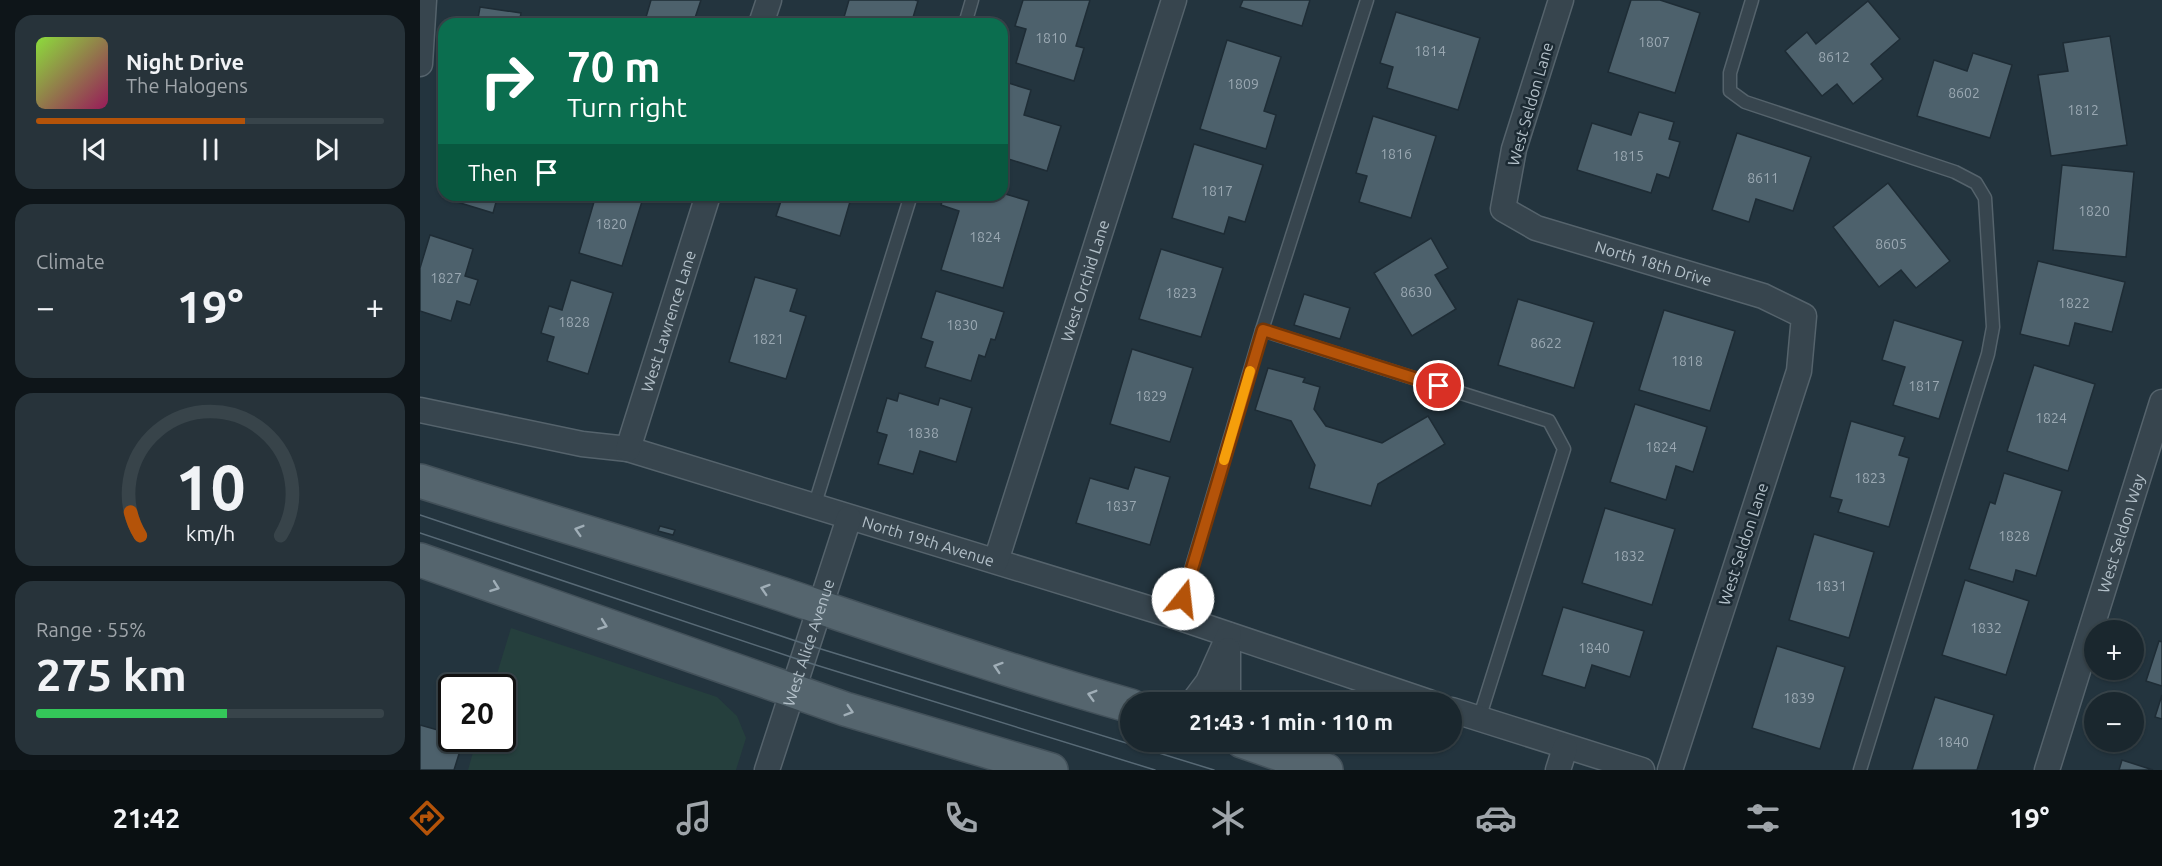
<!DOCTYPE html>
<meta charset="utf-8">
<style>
body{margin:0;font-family:Ubuntu,sans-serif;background:#27333a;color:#f1f3f6;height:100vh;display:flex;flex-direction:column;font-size:22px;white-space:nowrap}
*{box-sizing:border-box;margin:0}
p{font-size:20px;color:#9fa5aa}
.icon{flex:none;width:33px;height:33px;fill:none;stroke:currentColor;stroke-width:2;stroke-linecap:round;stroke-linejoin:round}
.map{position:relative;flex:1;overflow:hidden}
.details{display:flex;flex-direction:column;gap:15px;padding:15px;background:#0e1519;width:420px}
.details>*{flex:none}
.banner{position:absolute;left:18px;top:18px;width:570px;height:183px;border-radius:18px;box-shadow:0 2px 4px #0004,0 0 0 2px #38444a;background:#0b6e4f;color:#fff;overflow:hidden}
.buttons{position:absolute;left:1664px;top:620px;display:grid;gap:12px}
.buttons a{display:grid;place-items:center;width:60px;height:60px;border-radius:50%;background:#1a272e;box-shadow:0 2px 4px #0004,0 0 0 2px #38444a;font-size:30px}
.speed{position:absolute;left:18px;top:674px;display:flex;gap:12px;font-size:30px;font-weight:700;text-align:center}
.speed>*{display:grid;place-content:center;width:78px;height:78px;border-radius:50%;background:#1a272e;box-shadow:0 2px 4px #0004,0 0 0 2px #38444a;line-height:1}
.speed .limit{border:3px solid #111;border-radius:9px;background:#fff;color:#111}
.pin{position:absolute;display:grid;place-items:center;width:51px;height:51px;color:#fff;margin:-26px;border:3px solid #fff;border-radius:50%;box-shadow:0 2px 6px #0007}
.me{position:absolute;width:66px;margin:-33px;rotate:16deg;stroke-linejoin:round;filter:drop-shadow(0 0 4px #0008)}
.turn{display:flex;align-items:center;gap:21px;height:126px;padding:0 30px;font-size:27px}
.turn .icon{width:78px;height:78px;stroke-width:2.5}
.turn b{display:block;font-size:42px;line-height:51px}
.then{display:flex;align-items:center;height:57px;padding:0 30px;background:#0003;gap:12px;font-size:22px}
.big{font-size:45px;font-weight:600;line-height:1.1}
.details .tile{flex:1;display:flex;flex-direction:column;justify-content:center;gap:9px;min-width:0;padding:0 21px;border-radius:18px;background:#27333a}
.details .dial{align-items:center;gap:0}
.dial svg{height:156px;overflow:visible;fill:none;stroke:#38444a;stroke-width:7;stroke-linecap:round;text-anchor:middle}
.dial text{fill:#f1f3f6;stroke:none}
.song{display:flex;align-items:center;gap:18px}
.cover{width:72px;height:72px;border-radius:9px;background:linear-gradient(135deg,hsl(90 70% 55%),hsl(330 70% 35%))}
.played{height:6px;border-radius:3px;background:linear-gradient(90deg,#b45309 60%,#38444a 60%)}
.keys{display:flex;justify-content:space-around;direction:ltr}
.heat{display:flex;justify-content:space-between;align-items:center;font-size:33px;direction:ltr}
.charge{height:9px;border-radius:4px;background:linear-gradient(90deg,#34c759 55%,#38444a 0)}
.trip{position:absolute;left:700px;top:692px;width:342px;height:60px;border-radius:30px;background:#1a272e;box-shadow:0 2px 4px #0004,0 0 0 2px #38444a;font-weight:600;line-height:60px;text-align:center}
.dock{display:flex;height:96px;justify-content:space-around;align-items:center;background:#0a1012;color:#9fa5aa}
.dock .icon{width:42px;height:42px}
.dock .on{color:#b45309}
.dock b{font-size:27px;color:#f1f3f6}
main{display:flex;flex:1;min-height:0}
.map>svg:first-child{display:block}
.green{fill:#253f3d}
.building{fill:#4d616c;stroke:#1e2c35;stroke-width:1.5}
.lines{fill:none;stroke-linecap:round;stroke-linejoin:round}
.service-casing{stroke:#55636c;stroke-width:15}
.minor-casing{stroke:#55636c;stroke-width:27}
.primary-casing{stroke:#43515a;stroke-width:36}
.service{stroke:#37454e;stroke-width:12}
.minor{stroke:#37454e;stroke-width:24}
.primary{stroke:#55656e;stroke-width:33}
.tram{stroke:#586a76;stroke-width:1.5}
.oneway{stroke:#a0aeb7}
.route-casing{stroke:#753606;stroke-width:15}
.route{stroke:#b45309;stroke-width:10}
.slow{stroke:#f59e0b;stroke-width:10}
.labels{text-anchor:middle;stroke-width:5;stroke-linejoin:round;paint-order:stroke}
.number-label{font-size:14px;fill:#9aa8b2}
.street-label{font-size:16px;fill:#b3c0c9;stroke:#1c2a33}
</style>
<main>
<section class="details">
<div class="tile">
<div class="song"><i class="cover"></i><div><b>Night Drive</b><p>The Halogens</p></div></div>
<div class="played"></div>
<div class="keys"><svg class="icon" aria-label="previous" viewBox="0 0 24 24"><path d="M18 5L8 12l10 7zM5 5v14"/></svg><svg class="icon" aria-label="pause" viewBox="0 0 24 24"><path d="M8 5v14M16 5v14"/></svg><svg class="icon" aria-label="next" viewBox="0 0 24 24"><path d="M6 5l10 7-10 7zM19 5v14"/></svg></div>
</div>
<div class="tile"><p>Climate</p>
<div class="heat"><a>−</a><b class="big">19°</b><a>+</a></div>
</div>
<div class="tile dial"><svg viewBox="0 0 100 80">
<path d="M14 69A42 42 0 1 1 86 69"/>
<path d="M14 69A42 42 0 0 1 9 57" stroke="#b45309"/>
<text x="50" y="56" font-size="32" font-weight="700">10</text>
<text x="50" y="72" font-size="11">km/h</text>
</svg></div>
<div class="tile"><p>Range · 55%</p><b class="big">275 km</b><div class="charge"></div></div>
</section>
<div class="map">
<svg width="1742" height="770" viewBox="0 0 1742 770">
<rect width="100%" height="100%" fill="#23343e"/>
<path class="green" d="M 91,628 L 297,697 L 317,716 L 326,738 L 316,770 L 48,770 L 57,738 L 82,738 L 82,687 L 73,687 Z"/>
<g class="building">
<path d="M 231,0 L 281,0 L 273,24 L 224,24 Z"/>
<path d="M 429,0 L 495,0 L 498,1 L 491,24 L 422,24 Z"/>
<path d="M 603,0 L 670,0 L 656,46 L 664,48 L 654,81 L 596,63 L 606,29 L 595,26 Z"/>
<path d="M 823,0 L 890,0 L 882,26 L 820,7 Z"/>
<path d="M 1211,0 L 1240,0 L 1280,13 L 1255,93 L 1188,72 Z"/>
<path d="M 1448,1 L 1480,39 L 1451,64 L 1463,79 L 1433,104 L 1417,84 L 1402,96 L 1365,51 L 1387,32 L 1396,44 Z"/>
<path d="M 60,7 L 101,13 L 99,24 L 57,24 Z"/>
<path d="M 976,12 L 1060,38 L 1038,110 L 967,88 L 973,67 L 960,63 Z"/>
<path d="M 1690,36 L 1707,145 L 1631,156 L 1618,75 L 1648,71 L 1643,43 Z"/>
<path d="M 807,40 L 861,57 L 844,111 L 856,115 L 846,149 L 780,129 Z"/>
<path d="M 1553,53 L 1592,65 L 1570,138 L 1497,116 L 1514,60 L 1547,71 Z"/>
<path d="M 582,81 L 611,90 L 604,115 L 641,126 L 627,171 L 582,157 Z"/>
<path d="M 1219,112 L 1254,122 L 1249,139 L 1260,142 L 1249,178 L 1237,174 L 1231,193 L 1157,170 L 1172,123 L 1211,135 Z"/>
<path d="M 953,116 L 1016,136 L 991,218 L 939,202 L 947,176 L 936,173 Z"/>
<path d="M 1317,133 L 1391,157 L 1373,211 L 1336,199 L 1329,222 L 1292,210 Z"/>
<path d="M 774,144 L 843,165 L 825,222 L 809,217 L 804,234 L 752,218 Z"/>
<path d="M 1642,165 L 1714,172 L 1706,257 L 1633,250 Z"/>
<path d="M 1468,183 L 1530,261 L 1496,288 L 1481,270 L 1459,287 L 1413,227 Z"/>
<path d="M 582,193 L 609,201 L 583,288 L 521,270 L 539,211 L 521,205 L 524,195 Z"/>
<path d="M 25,195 L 78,195 L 73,213 L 24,198 Z"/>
<path d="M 176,195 L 224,195 L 202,266 L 159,253 Z"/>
<path d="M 363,195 L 432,195 L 420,236 L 356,216 Z"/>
<path d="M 10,235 L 53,249 L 45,276 L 58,280 L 50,305 L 37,301 L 31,321 L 0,311 L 0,268 Z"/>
<path d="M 1011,238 L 1028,268 L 1015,275 L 1036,309 L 992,336 L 954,273 Z"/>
<path d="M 741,249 L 803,268 L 781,337 L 719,319 Z"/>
<path d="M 1618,261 L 1705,282 L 1692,332 L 1655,323 L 1649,346 L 1600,334 Z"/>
<path d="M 335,277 L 377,289 L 370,311 L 386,316 L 366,379 L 309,362 Z"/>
<path d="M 151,280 L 193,293 L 168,374 L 127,361 L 134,337 L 121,333 L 129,306 L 142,310 Z"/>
<path d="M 516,291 L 584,312 L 575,340 L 571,339 L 565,357 L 559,355 L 551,381 L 505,367 L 513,342 L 501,338 Z"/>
<path d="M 884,294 L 930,308 L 920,339 L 874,325 Z"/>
<path d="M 1098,299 L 1174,322 L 1154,388 L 1078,365 Z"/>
<path d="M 1244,310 L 1315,331 L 1290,411 L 1219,390 Z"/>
<path d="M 1474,320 L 1543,341 L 1519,419 L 1473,405 L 1485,367 L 1462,360 Z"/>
<path d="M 712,349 L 773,368 L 750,442 L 690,424 Z"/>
<path d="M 1614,365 L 1675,384 L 1648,471 L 1587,451 Z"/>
<path d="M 848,368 L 885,378 L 883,382 L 900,387 L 894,409 L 906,426 L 962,443 L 1008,416 L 1025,444 L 958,484 L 951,506 L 889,488 L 895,465 L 871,421 L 835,410 Z"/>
<path d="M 479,393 L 518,405 L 520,398 L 552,408 L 536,462 L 500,451 L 493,474 L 458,464 L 467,435 L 457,432 L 467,398 L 477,401 Z"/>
<path d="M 1215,404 L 1287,427 L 1273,472 L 1256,466 L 1246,500 L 1190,482 Z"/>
<path d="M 1431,421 L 1485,437 L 1479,455 L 1489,458 L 1469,527 L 1418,512 L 1422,500 L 1410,497 Z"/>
<path d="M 715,467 L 750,477 L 730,545 L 656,523 L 670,478 L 708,489 Z"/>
<path d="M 1584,473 L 1642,491 L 1616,576 L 1596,570 L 1593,582 L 1549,569 L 1570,502 L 1575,504 Z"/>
<path d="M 1185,508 L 1255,529 L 1232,605 L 1162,583 Z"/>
<path d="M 240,526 L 255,530 L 253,535 L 238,531 Z"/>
<path d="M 1394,534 L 1454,552 L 1429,638 L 1369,620 Z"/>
<path d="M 1545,580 L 1609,601 L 1586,675 L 1522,655 Z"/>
<path d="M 1143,607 L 1224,631 L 1210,677 L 1172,665 L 1165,688 L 1122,675 Z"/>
<path d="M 1739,641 L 1742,642 L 1742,686 L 1726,681 Z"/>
<path d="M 1357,646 L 1425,667 L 1400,749 L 1332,728 Z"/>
<path d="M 1742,695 L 1742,719 L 1735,717 Z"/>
<path d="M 1515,697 L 1574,715 L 1557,770 L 1492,770 Z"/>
<path d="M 0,725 L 32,734 L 32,738 L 44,738 L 34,770 L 0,770 Z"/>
<path d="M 1702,760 L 1733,770 L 1699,770 Z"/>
</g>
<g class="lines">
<defs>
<g id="service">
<path d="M 1332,0 L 1310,73 L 1310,91 L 1325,102 L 1535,172 L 1556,183 L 1565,198 L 1573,327 L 1568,354 L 1440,770"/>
<path d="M 545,24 L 552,0"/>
<path d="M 842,330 L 1129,421 L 1144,449 L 1059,719"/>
<path d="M 394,507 L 491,195"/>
<path d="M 757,617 L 842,330 L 947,0"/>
</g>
<g id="minor">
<path id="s1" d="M 1141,0 L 1094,149 L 1083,209 L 1116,228 L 1343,296 L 1384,316 L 1379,371 L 1250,770"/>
<path d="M 341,24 L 349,0"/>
<path d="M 0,64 L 4,0"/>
<path id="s2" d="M 0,410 L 162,444 L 208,449 L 757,617 L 1009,702"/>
<path id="s3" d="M 208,449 L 288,195"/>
<path id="s4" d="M 576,561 L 754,0"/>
<path d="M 773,702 L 788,682 L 809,635"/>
<path d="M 808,702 L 808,650"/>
<path d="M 1032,710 L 1222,770"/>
<path id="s5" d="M 347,770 L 429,518"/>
<path d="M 1138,770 L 1145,748"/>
<path id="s6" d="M 1627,770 L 1742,402"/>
</g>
<g id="primary">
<path d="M 0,481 C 117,518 235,552 352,591 C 471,631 590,672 711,706"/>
<path d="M 0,560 L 425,709 L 631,770"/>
<path d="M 822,741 L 906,770"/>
</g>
</defs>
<use href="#service" class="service-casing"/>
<use href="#minor" class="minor-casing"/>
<use href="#primary" class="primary-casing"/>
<use href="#service" class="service"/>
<use href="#minor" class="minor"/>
<use href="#primary" class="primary"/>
<g class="tram">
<path d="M 0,515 L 388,645 L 794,770"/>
<path d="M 0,533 L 383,661 L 735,770"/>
</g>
</g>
<defs><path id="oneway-chevron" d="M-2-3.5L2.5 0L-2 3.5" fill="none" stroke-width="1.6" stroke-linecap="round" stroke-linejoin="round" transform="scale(1.5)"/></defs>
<g class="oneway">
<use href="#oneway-chevron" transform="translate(159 530) rotate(-163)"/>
<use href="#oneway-chevron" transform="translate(75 587) rotate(20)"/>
<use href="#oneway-chevron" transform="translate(345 589) rotate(-162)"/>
<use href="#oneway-chevron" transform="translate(183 625) rotate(20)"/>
<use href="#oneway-chevron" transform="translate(578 667) rotate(-162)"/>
<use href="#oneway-chevron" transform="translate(672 695) rotate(-164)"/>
<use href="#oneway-chevron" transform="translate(429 711) rotate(17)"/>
</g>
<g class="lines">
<defs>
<path id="route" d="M 763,599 L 843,330 L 1019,386"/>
</defs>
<use href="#route" class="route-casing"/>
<use href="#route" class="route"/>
<path class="slow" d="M 804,460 L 830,371"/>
</g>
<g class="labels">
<g class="number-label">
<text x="631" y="43">1810</text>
<text x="1234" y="47">1807</text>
<text x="1010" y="56">1814</text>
<text x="1414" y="62">8612</text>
<text x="823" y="89">1809</text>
<text x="1544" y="98">8602</text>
<text x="1663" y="115">1812</text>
<text x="976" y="159">1816</text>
<text x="1208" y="161">1815</text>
<text x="1343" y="183">8611</text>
<text x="797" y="196">1817</text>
<text x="1674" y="216">1820</text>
<text x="191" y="229">1820</text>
<text x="565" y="242">1824</text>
<text x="1471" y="249">8605</text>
<text x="26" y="283">1827</text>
<text x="996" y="297">8630</text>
<text x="761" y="298">1823</text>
<text x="1654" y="308">1822</text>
<text x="154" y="327">1828</text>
<text x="542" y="330">1830</text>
<text x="348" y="344">1821</text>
<text x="1126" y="348">8622</text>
<text x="1267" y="366">1818</text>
<text x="1504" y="391">1817</text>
<text x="731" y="401">1829</text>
<text x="1631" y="423">1824</text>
<text x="503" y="438">1838</text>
<text x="1241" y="452">1824</text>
<text x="1450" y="483">1823</text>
<text x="701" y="511">1837</text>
<text x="1594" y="541">1828</text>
<text x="1209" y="561">1832</text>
<text x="1411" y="591">1831</text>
<text x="1566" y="633">1832</text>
<text x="1174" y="653">1840</text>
<text x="1379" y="703">1839</text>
<text x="1533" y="747">1840</text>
</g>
<g class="street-label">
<text transform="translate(1110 104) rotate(-74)" y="6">West Seldon Lane</text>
<text dy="6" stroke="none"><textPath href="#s1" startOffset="378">North 18th Drive</textPath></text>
<text dy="6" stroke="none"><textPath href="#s4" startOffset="294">West Orchid Lane</textPath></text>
<text dy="6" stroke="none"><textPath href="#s3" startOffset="134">West Lawrence Lane</textPath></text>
<text dy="6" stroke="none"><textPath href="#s6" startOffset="248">West Seldon Way</textPath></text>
<text dy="6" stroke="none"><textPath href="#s2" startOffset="526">North 19th Avenue</textPath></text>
<text transform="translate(1323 544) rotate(-72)" y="6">West Seldon Lane</text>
<text dy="6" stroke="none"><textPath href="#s5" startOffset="134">West Alice Avenue</textPath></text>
</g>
</g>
</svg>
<div class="buttons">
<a>+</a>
<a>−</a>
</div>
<div class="speed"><div class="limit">20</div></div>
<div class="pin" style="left:1019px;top:386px;background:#d93025"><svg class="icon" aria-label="arrive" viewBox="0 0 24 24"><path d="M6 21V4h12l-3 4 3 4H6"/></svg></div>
<svg class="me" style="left:763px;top:599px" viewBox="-20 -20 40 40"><circle r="19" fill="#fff"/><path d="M0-13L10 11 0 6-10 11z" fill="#b45309"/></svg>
<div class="trip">21:43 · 1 min · 110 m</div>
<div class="banner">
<div class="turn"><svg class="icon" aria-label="right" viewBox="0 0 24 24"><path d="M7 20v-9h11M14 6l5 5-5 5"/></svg><div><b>70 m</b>Turn right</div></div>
<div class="then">Then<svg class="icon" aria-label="arrive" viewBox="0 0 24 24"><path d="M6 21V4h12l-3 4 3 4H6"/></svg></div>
</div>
</div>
</main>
<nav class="dock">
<b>21:42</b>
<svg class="icon on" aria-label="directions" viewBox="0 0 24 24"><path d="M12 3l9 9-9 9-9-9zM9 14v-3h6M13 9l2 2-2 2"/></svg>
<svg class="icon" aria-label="music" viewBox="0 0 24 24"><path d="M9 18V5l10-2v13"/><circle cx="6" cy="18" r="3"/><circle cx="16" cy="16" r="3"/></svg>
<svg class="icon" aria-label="phone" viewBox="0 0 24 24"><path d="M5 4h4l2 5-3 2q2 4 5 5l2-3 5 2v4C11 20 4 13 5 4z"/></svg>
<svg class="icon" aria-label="climate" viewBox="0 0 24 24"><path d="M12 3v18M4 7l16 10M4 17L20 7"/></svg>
<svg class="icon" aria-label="car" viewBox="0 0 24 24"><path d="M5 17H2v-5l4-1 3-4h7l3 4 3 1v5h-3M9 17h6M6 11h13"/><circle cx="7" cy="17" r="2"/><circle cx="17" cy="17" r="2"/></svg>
<svg class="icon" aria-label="filters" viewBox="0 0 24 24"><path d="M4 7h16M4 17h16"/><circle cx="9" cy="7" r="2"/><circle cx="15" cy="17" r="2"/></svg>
<b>19°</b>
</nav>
